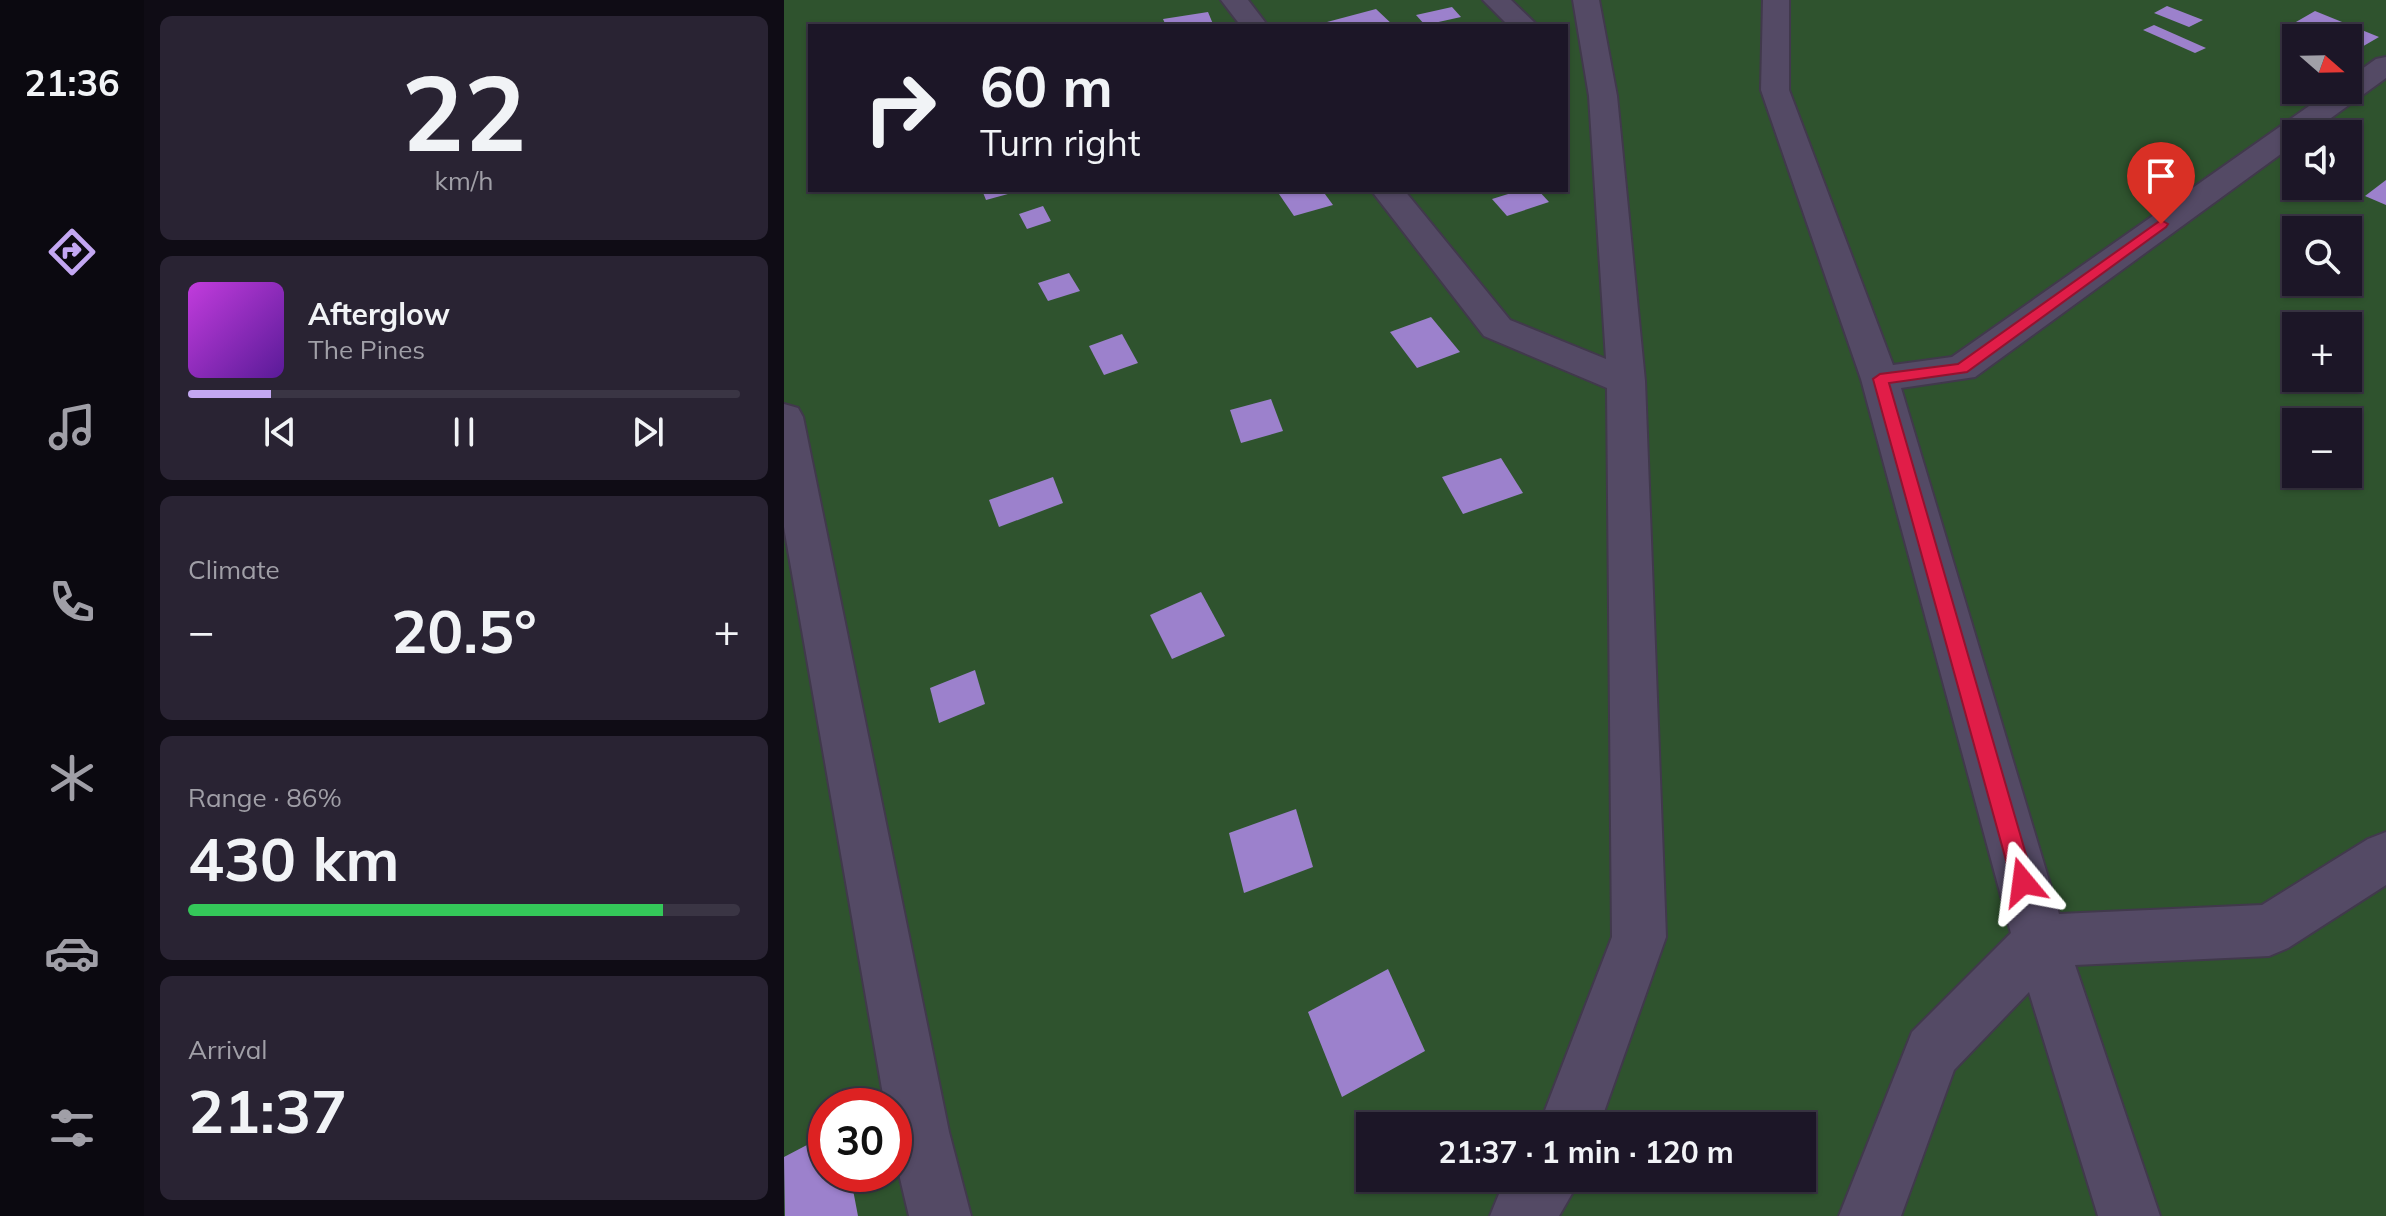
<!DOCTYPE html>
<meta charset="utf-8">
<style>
body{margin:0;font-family:Mulish,sans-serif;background:#292333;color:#f1f3f6;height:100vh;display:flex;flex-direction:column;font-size:30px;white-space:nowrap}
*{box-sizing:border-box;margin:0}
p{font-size:26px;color:#a09fa7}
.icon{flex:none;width:44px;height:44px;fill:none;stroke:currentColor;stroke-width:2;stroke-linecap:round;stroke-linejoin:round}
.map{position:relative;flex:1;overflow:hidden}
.sheet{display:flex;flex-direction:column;gap:16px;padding:16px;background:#0f0c15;width:640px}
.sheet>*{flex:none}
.banner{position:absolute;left:24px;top:24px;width:760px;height:168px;border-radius:0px;box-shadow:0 2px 6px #0004,0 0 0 2px #3a3544;background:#1c1627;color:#f1f3f6;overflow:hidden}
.needle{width:52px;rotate:110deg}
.buttons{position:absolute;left:1498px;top:24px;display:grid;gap:16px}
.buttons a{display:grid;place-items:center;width:80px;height:80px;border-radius:0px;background:#1c1627;box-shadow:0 2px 6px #0004,0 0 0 2px #3a3544;font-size:40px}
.speed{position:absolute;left:24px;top:1088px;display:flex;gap:16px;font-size:40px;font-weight:700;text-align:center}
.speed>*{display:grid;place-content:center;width:104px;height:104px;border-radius:50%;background:#1c1627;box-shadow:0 2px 6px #0004,0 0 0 2px #3a3544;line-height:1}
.speed .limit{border:12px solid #d22;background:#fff;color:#111}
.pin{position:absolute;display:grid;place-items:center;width:68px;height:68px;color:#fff;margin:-82px -34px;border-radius:50% 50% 50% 0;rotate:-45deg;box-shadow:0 0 8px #0007}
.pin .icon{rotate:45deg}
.me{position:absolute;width:88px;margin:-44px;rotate:344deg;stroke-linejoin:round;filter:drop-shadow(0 0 6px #0008)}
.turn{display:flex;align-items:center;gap:28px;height:168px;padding:0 40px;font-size:36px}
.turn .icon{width:104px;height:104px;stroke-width:2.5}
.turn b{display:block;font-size:56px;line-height:68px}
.big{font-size:60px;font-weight:700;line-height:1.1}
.sheet .card{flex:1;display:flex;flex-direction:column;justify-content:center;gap:12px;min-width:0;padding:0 28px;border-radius:12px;background:#292333}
.sheet .dial{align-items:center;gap:0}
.dial b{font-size:104px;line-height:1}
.song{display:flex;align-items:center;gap:24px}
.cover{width:96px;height:96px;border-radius:12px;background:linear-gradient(135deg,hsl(290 70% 55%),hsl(270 70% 35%))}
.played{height:8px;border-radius:4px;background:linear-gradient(90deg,#c3a7f2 15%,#3a3544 15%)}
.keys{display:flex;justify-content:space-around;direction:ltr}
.heat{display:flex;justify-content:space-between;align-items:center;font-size:44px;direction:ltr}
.charge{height:12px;border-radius:6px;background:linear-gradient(90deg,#34c759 86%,#3a3544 0)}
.trip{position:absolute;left:572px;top:1112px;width:460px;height:80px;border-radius:0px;background:#1c1627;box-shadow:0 2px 6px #0004,0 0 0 2px #3a3544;font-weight:700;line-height:80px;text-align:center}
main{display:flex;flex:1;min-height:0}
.tabs{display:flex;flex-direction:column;width:144px;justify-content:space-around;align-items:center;background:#0b0910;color:#a09fa7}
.tabs .icon{width:56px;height:56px}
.tabs .selected{color:#c3a7f2}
.tabs b{font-size:36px;color:#f1f3f6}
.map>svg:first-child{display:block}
.green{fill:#2f532e;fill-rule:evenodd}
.building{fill:#9c81cc}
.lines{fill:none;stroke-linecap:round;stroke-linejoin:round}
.minor-casing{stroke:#41394c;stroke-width:4}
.minor{fill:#544a65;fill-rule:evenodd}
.route{fill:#e11d48;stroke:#92132f;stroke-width:2}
</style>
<main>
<nav class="tabs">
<b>21:36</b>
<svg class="icon selected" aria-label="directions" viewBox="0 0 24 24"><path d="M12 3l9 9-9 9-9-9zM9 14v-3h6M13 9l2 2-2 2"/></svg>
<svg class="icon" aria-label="music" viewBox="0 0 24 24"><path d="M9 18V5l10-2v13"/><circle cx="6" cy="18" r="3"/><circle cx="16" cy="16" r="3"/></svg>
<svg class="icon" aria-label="phone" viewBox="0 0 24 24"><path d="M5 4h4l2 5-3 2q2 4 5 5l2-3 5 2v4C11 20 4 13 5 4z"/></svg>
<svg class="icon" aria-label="climate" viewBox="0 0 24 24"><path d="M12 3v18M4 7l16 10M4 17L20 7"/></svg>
<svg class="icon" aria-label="car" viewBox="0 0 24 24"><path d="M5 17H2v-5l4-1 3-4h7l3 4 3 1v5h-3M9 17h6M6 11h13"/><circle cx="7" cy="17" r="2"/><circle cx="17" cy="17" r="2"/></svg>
<svg class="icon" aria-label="filters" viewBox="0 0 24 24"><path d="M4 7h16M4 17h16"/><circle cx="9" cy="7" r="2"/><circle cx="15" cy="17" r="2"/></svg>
</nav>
<section class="sheet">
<div class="card dial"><b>22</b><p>km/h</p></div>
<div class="card">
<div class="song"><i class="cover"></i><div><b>Afterglow</b><p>The Pines</p></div></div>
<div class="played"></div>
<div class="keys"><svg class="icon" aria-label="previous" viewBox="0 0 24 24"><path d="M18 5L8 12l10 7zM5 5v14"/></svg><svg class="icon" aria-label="pause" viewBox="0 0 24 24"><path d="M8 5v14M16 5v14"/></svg><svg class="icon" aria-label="next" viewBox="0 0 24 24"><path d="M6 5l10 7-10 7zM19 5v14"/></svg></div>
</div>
<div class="card"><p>Climate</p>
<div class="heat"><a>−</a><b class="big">20.5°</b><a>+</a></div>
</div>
<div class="card"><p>Range · 86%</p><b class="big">430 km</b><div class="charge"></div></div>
<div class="card"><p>Arrival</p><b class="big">21:37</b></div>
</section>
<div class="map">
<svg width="1602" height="1216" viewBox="0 0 1602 1216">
<rect width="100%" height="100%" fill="#261d34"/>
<path class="green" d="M 0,0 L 1602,0 L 1602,1216 L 0,1216 ZM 26,26 L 782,26 L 782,190 L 26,190 ZM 1512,38 L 1564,38 L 1564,90 L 1512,90 ZM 1512,134 L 1564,134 L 1564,186 L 1512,186 ZM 1512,230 L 1564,230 L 1564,282 L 1512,282 ZM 1512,326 L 1564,326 L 1564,378 L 1512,378 ZM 1512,422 L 1564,422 L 1564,474 L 1512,474 ZM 42,1106 L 110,1106 L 110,1174 L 42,1174 ZM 586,1126 L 1018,1126 L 1018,1178 L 586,1178 Z"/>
<g class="building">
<path d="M 1383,6 L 1419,20 L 1405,27 L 1370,13 Z"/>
<path d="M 668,7 L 677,17 L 641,25 L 632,15 Z"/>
<path d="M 592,9 L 610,26 L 546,26 L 543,22 Z"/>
<path d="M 1531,11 L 1595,37 L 1564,55 L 1564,38 L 1523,38 L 1500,29 Z"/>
<path d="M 424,12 L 429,24 L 382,26 L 379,19 Z"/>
<path d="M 1370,25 L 1422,48 L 1411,53 L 1359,30 Z"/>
<path d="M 1548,122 L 1577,134 L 1564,144 L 1564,134 L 1535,132 Z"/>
<path d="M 1602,180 L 1602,205 L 1581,196 Z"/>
<path d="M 198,190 L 235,190 L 235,191 L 202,200 Z"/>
<path d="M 510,190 L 538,190 L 549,205 L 510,216 L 495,194 Z"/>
<path d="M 737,190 L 754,190 L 765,202 L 723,216 L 708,199 Z"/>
<path d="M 259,206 L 267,221 L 243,229 L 235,214 Z"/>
<path d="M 285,273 L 296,291 L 264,301 L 254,283 Z"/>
<path d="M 647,317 L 676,352 L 633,368 L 606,332 Z"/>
<path d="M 338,334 L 354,363 L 320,375 L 305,346 Z"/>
<path d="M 487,399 L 499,431 L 457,443 L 446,410 Z"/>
<path d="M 717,458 L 739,493 L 679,514 L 658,477 Z"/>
<path d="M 269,477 L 279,503 L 215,527 L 205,500 Z"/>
<path d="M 417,592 L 441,636 L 388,659 L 366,615 Z"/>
<path d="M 191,670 L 201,704 L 155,723 L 146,688 Z"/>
<path d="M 512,809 L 529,867 L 460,893 L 445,833 Z"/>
<path d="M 604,969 L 641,1051 L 558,1097 L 524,1012 Z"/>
<path d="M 42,1135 L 42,1174 L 66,1174 L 74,1216 L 1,1216 L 0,1157 Z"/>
</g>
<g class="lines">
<defs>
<g id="minor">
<path d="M 437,0 L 464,0 L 484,26 L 457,26 Z"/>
<path d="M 699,0 L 727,0 L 754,26 L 725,26 Z"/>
<path d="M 789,0 L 815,0 L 833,96 L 861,381 L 882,937 L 815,1126 L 755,1126 L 828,937 L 823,388 L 700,336 L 587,190 L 620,190 L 726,320 L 822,359 L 805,96 Z"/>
<path d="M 979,0 L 1005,0 L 1005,90 L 1109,365 L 1168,357 L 1548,90 L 1564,90 L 1564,79 L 1592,59 L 1602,57 L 1602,78 L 1525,134 L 1512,134 L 1512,143 L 1191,377 L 1117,388 L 1275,914 L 1478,905 L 1584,839 L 1602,832 L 1602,885 L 1504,948 L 1485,956 L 1291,965 L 1376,1216 L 1314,1216 L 1245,992 L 1170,1070 L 1117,1216 L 1055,1216 L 1128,1032 L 1227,933 L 1077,379 L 977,90 Z"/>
<path d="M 0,404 L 14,408 L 19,417 L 165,1132 L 187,1216 L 125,1216 L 110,1153 L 110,1106 L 101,1106 L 0,527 Z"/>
<path d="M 728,1178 L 797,1178 L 775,1216 L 706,1216 L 715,1194 Z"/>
</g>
</defs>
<use href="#minor" class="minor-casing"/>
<use href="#minor" class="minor"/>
</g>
<path class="route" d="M 1377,220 L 1384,224 L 1382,227 L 1183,372 L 1105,383 L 1250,882 L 1247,889 L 1239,892 L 1232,889 L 1228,882 L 1089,379 L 1096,374 L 1174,364 Z"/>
</svg>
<div class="buttons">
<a><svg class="needle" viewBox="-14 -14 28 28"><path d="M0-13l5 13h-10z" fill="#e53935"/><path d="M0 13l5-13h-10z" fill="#a09fa7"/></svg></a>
<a><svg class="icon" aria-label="sound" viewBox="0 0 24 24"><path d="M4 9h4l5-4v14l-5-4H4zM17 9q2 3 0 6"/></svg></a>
<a><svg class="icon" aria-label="search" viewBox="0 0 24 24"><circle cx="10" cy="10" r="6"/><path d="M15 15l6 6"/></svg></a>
<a>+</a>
<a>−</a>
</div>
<div class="speed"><div class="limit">30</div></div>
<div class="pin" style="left:1377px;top:224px;background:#d93025"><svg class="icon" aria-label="arrive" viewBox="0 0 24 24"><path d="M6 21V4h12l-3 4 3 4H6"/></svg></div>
<svg class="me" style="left:1239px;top:882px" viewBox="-20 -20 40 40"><path d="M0-17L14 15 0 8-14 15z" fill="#e11d48" stroke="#fff" stroke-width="4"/></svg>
<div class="trip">21:37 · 1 min · 120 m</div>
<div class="banner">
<div class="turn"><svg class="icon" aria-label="right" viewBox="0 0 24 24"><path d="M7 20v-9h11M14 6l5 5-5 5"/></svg><div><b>60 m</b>Turn right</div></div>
</div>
</div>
</main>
